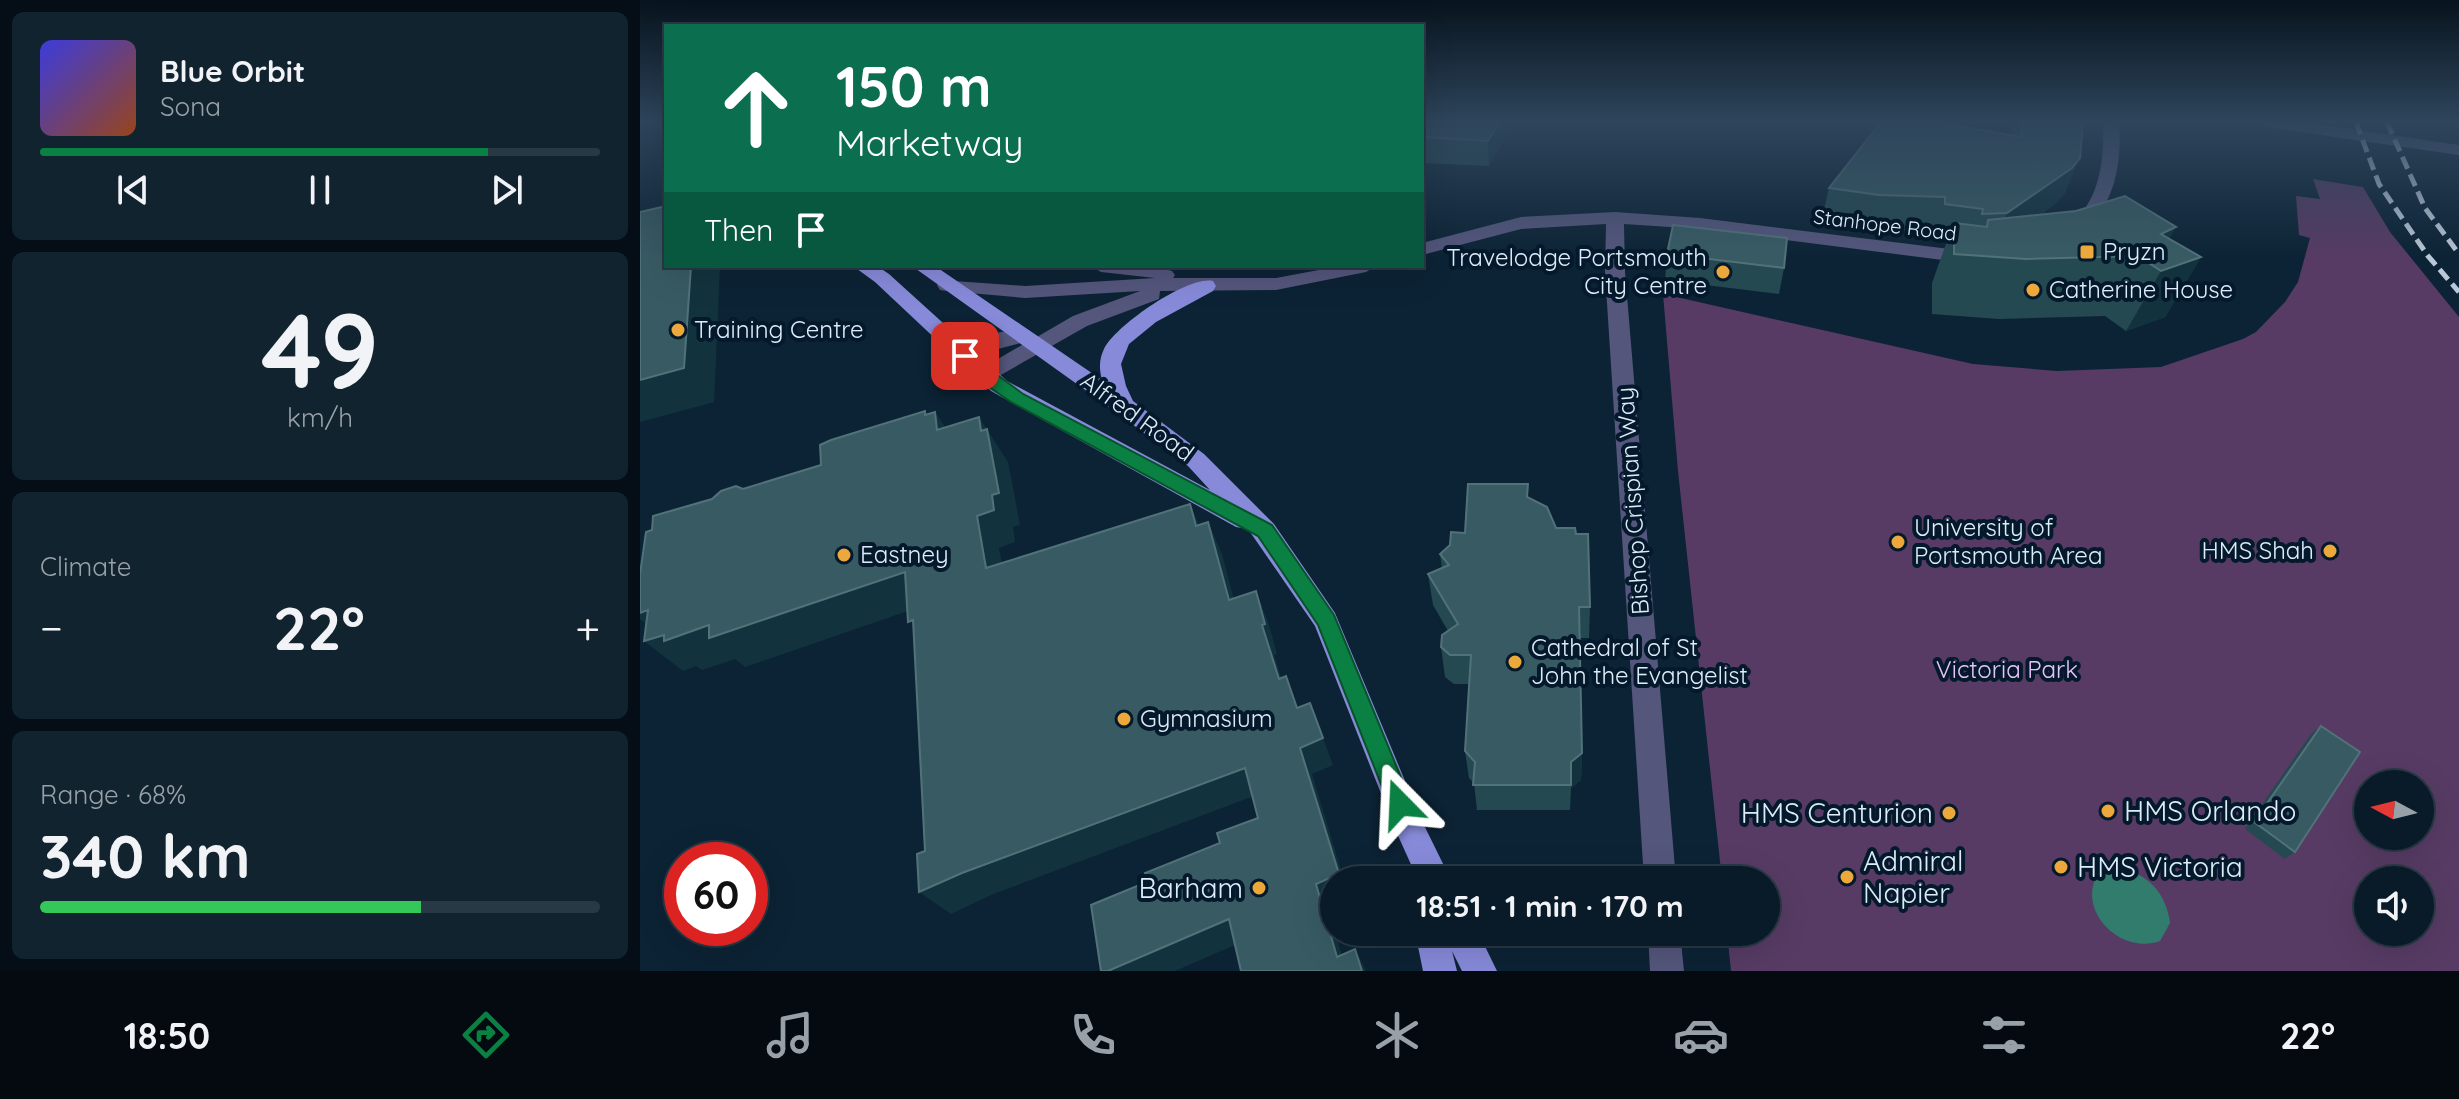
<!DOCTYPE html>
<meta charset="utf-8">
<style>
body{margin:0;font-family:Quicksand,sans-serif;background:#122330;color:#f1f3f6;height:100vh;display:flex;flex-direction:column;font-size:30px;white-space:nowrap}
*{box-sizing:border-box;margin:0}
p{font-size:26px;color:#99a1a8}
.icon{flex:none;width:44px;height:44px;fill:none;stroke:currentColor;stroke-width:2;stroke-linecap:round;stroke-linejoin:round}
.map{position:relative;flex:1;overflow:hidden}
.drawer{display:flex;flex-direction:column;gap:12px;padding:12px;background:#050e16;width:640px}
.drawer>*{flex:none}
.guide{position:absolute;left:24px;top:24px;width:760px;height:244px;border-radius:0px;box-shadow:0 8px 32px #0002,0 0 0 2px #293845;background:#0b6e4f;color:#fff;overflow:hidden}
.needle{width:52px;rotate:277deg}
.fabs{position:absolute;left:1714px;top:770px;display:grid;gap:16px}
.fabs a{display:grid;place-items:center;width:80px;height:80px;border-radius:50%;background:#091a28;box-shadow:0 8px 32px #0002,0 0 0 2px #293845;font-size:40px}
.speed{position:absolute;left:24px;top:842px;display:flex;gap:16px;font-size:40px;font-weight:700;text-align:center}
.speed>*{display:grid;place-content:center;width:104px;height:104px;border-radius:50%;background:#091a28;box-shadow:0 8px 32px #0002,0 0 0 2px #293845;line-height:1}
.speed .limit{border:12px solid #d22;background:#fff;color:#111}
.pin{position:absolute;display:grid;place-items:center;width:68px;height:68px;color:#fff;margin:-34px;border-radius:16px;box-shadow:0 4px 12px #0006}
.me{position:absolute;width:88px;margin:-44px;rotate:339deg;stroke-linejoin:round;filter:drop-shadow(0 0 6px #0008)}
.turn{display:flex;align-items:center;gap:28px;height:168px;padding:0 40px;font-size:36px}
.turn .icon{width:104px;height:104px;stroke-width:2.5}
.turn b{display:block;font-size:56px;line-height:68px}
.then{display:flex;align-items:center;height:76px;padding:0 40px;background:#0003;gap:16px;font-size:30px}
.big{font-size:60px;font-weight:800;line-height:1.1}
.drawer .widget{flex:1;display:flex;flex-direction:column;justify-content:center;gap:12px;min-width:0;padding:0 28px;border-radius:12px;background:#122330}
.drawer .dial{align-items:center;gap:0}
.dial b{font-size:104px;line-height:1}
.song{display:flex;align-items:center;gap:24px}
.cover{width:96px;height:96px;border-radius:12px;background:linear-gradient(135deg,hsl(240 70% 55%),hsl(20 70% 35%))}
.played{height:8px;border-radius:4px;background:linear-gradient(90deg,#0b8043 80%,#293845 80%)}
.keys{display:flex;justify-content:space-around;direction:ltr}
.heat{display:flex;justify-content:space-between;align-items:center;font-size:44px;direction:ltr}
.charge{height:12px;border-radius:6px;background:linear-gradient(90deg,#34c759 68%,#293845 0)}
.trip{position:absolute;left:680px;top:866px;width:460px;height:80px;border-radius:40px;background:#091a28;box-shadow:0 8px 32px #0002,0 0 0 2px #293845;font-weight:800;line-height:80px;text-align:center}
.dock{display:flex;height:128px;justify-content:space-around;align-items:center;background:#040a10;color:#99a1a8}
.dock .icon{width:56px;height:56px}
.dock .selected{color:#0b8043}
.dock b{font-size:36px;color:#f1f3f6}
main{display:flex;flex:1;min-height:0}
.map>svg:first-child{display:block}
.green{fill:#573b64;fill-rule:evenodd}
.water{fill:#327c6d}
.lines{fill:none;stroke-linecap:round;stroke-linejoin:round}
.minor{fill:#54567c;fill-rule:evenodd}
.major{fill:#878ad9;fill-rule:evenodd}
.rail{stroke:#bac9d7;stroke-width:5;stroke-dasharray:13 6;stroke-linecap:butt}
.wall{fill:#244951}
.shaded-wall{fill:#12333e}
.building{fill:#385b63;stroke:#52727a;stroke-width:2}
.route{fill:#0b8043;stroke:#07532c;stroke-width:2}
.poi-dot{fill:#eda83b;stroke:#04192b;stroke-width:3}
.labels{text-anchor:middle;stroke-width:8;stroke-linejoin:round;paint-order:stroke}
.far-street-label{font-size:20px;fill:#deecf9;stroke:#04192b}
.poi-label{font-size:24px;fill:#deecf9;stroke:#04192b;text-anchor:start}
.street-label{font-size:24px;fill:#deecf9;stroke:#04192b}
.park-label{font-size:24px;fill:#e9c3fb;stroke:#04192b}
.near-poi-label{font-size:28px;fill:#deecf9;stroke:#04192b;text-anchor:start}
</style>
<main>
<section class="drawer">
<div class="widget">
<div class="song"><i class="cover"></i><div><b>Blue Orbit</b><p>Sona</p></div></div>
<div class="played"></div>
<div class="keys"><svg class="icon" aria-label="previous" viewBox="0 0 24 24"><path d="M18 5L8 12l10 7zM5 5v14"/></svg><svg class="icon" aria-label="pause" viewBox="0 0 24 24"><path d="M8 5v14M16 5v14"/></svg><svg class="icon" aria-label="next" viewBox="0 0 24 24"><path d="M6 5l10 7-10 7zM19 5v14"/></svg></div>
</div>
<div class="widget dial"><b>49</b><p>km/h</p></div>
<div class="widget"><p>Climate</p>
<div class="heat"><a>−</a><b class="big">22°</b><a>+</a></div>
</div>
<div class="widget"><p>Range · 68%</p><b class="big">340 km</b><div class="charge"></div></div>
</section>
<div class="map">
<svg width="1819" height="971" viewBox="0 0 1819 971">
<rect width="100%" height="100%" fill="#0c2335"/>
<path class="green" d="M 1673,179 L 1723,187 L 1750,232 L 1819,317 L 1819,971 L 1091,971 L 1087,932 L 1126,932 L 1126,880 L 1082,880 L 1038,471 L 1023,294 L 1333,364 L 1417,371 L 1521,367 L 1603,339 L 1616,332 L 1645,302 L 1658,282 L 1670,238 L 1659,235 L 1656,196 L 1680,199 ZM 1728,784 L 1780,784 L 1780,836 L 1728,836 ZM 1728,880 L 1780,880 L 1780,932 L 1728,932 Z"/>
<path class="water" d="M 1478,868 C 1508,873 1526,893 1530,923 L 1520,941 C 1482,955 1437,913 1457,875 Z"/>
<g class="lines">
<g class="minor">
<path d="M 1463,122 L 1479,122 C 1482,165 1475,203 1443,233 L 1429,233 L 1427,229 C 1432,222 1439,217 1444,210 C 1462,185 1464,152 1463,122 Z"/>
<path d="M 1618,122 L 1663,122 L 1819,145 L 1819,155 L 1626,127 Z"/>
<path d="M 975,212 L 1060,218 L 1334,252 L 1344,258 L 1334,264 L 1060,229 L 984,224 L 985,272 L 1036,880 L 1004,880 L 965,272 L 966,224 L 881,229 L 782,255 L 782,243 L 881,217 Z"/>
<path d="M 451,266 L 514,266 L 532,271 L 535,275 L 533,278 L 636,278 L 700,266 L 736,266 L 726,272 L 636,290 L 520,291 L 519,299 L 447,326 L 345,384 L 337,381 L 334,376 L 337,371 L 389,341 L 354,350 L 325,363 L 317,361 L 314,356 C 326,339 370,326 389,331 L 393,336 L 390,341 L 433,316 L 500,291 L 385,298 L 307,291 L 300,290 L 297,285 L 300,280 L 385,286 L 515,278 L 461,272 Z"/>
<path d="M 1008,932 L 1040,932 L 1044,971 L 1010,971 Z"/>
</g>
<g class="major">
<path d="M 213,266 L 237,266 L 249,274 L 367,381 L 570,490 L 548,466 L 476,412 L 272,266 L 295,266 L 462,380 C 459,369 459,359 464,349 C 475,326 548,275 573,281 L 576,286 L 573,291 L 516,322 L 489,344 L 481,364 L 486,386 L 493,401 L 564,454 L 634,524 L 695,613 L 781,819 L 811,880 L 778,880 L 755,829 L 675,626 L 608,529 L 596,527 L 351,391 L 235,282 Z"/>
<path d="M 775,932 L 838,932 L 857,971 L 822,971 L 812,951 L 817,971 L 783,971 Z"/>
</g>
<g class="rail">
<path d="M 1716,122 L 1739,184 L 1788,256 L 1819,292"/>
<path d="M 1747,122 L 1785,208 L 1819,254"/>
</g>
</g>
<g class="wall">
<path d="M 782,122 L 868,122 L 868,134 L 849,166 L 782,163 Z"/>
<path d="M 1372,122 L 1443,122 L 1425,193 L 1416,203 L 1400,215 L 1529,238 L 1561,257 L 1525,317 L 1486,331 L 1465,316 L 1359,319 L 1292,314 L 1292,283 L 1307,241 L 1292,239 L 1292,232 L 1229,229 L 1181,222 L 1189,188 L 1371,135 Z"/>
<path d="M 1797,122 L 1819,122 L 1819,127 Z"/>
<path d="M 1027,254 L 1144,268 L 1139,294 L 1025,280 Z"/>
<path d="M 888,497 L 916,528 L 936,534 L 950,607 L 949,638 L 939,638 L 942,753 L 941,780 L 931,788 L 930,810 L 837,810 L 834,783 L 829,778 L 825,751 L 829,684 L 814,684 L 805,677 L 801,647 L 808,631 L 793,605 L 788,574 L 802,568 L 800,554 L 825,533 Z"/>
<path d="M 1681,726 L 1655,852 L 1645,859 L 1605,829 L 1671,734 Z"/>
</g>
<g class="shaded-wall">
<path d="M 859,122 L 868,122 L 868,134 L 849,166 L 848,141 Z"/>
<path d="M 1440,158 L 1425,193 L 1416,203 L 1353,248 L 1367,213 Z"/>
<path d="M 1536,227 L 1514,266 L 1521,234 Z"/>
<path d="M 1561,257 L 1525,317 L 1486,331 L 1521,271 Z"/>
<path d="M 51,266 L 80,266 L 74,402 L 0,422 L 0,380 Z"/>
<path d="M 285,411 L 297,430 L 295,412 L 317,445 L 320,463 L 285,415 Z"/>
<path d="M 339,417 L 368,462 L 380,525 L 373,527 L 375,542 L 359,548 L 368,599 L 346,568 L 337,516 Z"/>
<path d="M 550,504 L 564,536 L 556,526 Z"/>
<path d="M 568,522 L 582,554 L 602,630 L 589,600 Z"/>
<path d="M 265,572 L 291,603 L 105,667 L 95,659 L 62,670 L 56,666 L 43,671 L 4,641 L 21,636 L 0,619 L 0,613 L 8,610 Z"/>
<path d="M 616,591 L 628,622 L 637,654 L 634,655 L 651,708 L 639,679 L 622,625 Z"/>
<path d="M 670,703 L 693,765 L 672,774 L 704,880 L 694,880 L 694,903 L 688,906 L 694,928 L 694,932 L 695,932 L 707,971 L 697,957 L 676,884 L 660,748 Z"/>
<path d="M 942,753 L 941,780 L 931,788 L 931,762 Z"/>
<path d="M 605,768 L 619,794 L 351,895 L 311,914 L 279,892 L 322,873 Z"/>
<path d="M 589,919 L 606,940 L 535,971 L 468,971 Z"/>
<path d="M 715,949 L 726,971 L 722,971 Z"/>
</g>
<g class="building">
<path d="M 782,122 L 859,122 L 848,141 L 782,137 Z"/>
<path d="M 1241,122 L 1297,122 L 1381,137 L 1382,122 L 1443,122 L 1440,158 L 1432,168 L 1367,213 L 1342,214 L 1343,209 L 1305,204 L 1305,197 L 1239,195 L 1189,188 Z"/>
<path d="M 1485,196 L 1536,227 L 1521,234 L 1561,257 L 1521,271 L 1498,256 L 1386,259 L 1314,254 L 1314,223 L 1347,227 L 1348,220 L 1436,211 Z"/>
<path d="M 26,206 L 26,266 L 51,266 L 44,368 L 0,380 L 0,212 Z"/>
<path d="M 1033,225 L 1147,238 L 1144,268 L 1027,254 Z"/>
<path d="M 285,411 L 285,415 L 295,412 L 297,430 L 339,417 L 341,431 L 347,429 L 359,493 L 352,495 L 354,510 L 337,516 L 346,568 L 550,504 L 556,526 L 568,522 L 589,600 L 616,591 L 625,624 L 622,625 L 639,679 L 646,676 L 657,708 L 670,703 L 683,738 L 660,748 L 699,874 L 676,884 L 697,957 L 715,949 L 722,971 L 601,971 L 589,919 L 468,971 L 461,971 L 451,905 L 507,882 L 505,873 L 580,843 L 577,833 L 618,818 L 605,768 L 322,873 L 279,892 L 277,854 L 285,851 L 273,620 L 268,622 L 265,572 L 69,638 L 69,625 L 24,641 L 24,635 L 4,641 L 8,610 L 0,613 L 0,574 L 6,532 L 12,530 L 13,516 L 72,499 L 81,491 L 96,486 L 103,489 L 181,465 L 180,445 L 191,440 Z"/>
<path d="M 828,484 L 888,484 L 887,497 L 907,507 L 916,528 L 935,528 L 936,534 L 948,534 L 950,607 L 939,607 L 942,753 L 931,762 L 931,785 L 833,785 L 835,762 L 825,751 L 831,655 L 810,655 L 801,647 L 802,635 L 818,624 L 788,574 L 809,565 L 800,554 L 810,545 L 811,532 L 825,533 Z"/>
<path d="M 1681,726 L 1720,752 L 1655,852 L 1614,822 Z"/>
</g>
<linearGradient id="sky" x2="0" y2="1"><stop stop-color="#07131d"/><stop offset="0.47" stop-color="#2e455c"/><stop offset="1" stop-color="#2e455c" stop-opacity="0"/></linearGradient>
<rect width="1819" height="258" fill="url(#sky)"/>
<path class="route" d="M 325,351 L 383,394 L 632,525 L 694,615 L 772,804 L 768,812 L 760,815 L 752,812 L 678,625 L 618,536 L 371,402 L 339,380 L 319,360 L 316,356 Z"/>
<g class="poi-dot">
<rect x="1439" y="244" width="16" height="16" rx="4"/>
<circle cx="1083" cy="272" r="8"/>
<circle cx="1393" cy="290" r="8"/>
<circle cx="38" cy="330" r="8"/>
<circle cx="1258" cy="542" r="8"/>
<circle cx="1690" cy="551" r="8"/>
<circle cx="204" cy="555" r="8"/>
<circle cx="875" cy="662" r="8"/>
<circle cx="484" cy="719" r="8"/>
<circle cx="1468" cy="811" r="8"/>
<circle cx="1309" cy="813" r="8"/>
<circle cx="1421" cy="867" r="8"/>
<circle cx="1207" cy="877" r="8"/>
<circle cx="619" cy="888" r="8"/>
</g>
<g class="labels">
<g class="far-street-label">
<text transform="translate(1245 225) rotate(7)" y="7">Stanhope Road</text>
</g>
<g class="poi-label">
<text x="1463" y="260">Pryzn</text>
<text x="1067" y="266" text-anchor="end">Travelodge Portsmouth<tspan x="1067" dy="28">City Centre</tspan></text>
<text x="1409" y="298">Catherine House</text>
<text x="54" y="338">Training Centre</text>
<text x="1274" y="536">University of<tspan x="1274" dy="28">Portsmouth Area</tspan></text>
<text x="1674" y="559" text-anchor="end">HMS Shah</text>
<text x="220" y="563">Eastney</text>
<text x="891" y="656">Cathedral of St<tspan x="891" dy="28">John the Evangelist</tspan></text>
<text x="500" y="727">Gymnasium</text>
</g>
<g class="street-label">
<text transform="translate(497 417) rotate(36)" y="8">Alfred Road</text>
<text transform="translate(993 501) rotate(-94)" y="8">Bishop Crispian Way</text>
</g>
<g class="park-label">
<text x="1367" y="678">Victoria Park</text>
</g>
<g class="near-poi-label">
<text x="1484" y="821">HMS Orlando</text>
<text x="1293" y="823" text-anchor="end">HMS Centurion</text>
<text x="1223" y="871">Admiral<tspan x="1223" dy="32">Napier</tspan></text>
<text x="1437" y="877">HMS Victoria</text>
<text x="603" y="898" text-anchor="end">Barham</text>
</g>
</g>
</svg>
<div class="fabs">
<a><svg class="needle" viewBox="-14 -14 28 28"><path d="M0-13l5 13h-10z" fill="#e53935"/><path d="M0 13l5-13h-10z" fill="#99a1a8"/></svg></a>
<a><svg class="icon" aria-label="sound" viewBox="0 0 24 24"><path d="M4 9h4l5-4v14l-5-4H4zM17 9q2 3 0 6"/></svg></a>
</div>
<div class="speed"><div class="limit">60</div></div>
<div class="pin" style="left:325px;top:356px;background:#d93025"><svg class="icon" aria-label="arrive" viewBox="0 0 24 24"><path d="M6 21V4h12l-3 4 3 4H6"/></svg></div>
<svg class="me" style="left:760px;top:804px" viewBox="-20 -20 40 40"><path d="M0-17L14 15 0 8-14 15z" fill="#0b8043" stroke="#fff" stroke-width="4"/></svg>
<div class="trip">18:51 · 1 min · 170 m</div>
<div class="guide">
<div class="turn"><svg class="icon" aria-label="ahead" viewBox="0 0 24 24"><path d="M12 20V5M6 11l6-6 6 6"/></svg><div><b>150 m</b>Marketway</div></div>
<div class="then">Then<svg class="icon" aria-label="arrive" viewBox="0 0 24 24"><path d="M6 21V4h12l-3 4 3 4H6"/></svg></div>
</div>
</div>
</main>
<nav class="dock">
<b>18:50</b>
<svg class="icon selected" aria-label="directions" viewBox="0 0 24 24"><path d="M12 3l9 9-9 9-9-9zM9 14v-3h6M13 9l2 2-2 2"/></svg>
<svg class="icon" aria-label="music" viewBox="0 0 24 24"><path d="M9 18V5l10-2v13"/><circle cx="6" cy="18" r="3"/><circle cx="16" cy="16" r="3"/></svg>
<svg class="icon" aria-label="phone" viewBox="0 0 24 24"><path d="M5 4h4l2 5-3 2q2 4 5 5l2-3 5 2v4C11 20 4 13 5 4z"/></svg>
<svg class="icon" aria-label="climate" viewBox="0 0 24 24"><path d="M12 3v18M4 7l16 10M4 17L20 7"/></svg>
<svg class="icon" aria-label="car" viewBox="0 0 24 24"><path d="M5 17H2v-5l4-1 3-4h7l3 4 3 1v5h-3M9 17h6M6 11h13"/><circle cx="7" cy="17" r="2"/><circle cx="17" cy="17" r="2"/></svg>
<svg class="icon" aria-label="filters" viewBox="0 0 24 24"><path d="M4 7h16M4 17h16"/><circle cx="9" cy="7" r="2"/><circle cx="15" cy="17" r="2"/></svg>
<b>22°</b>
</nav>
